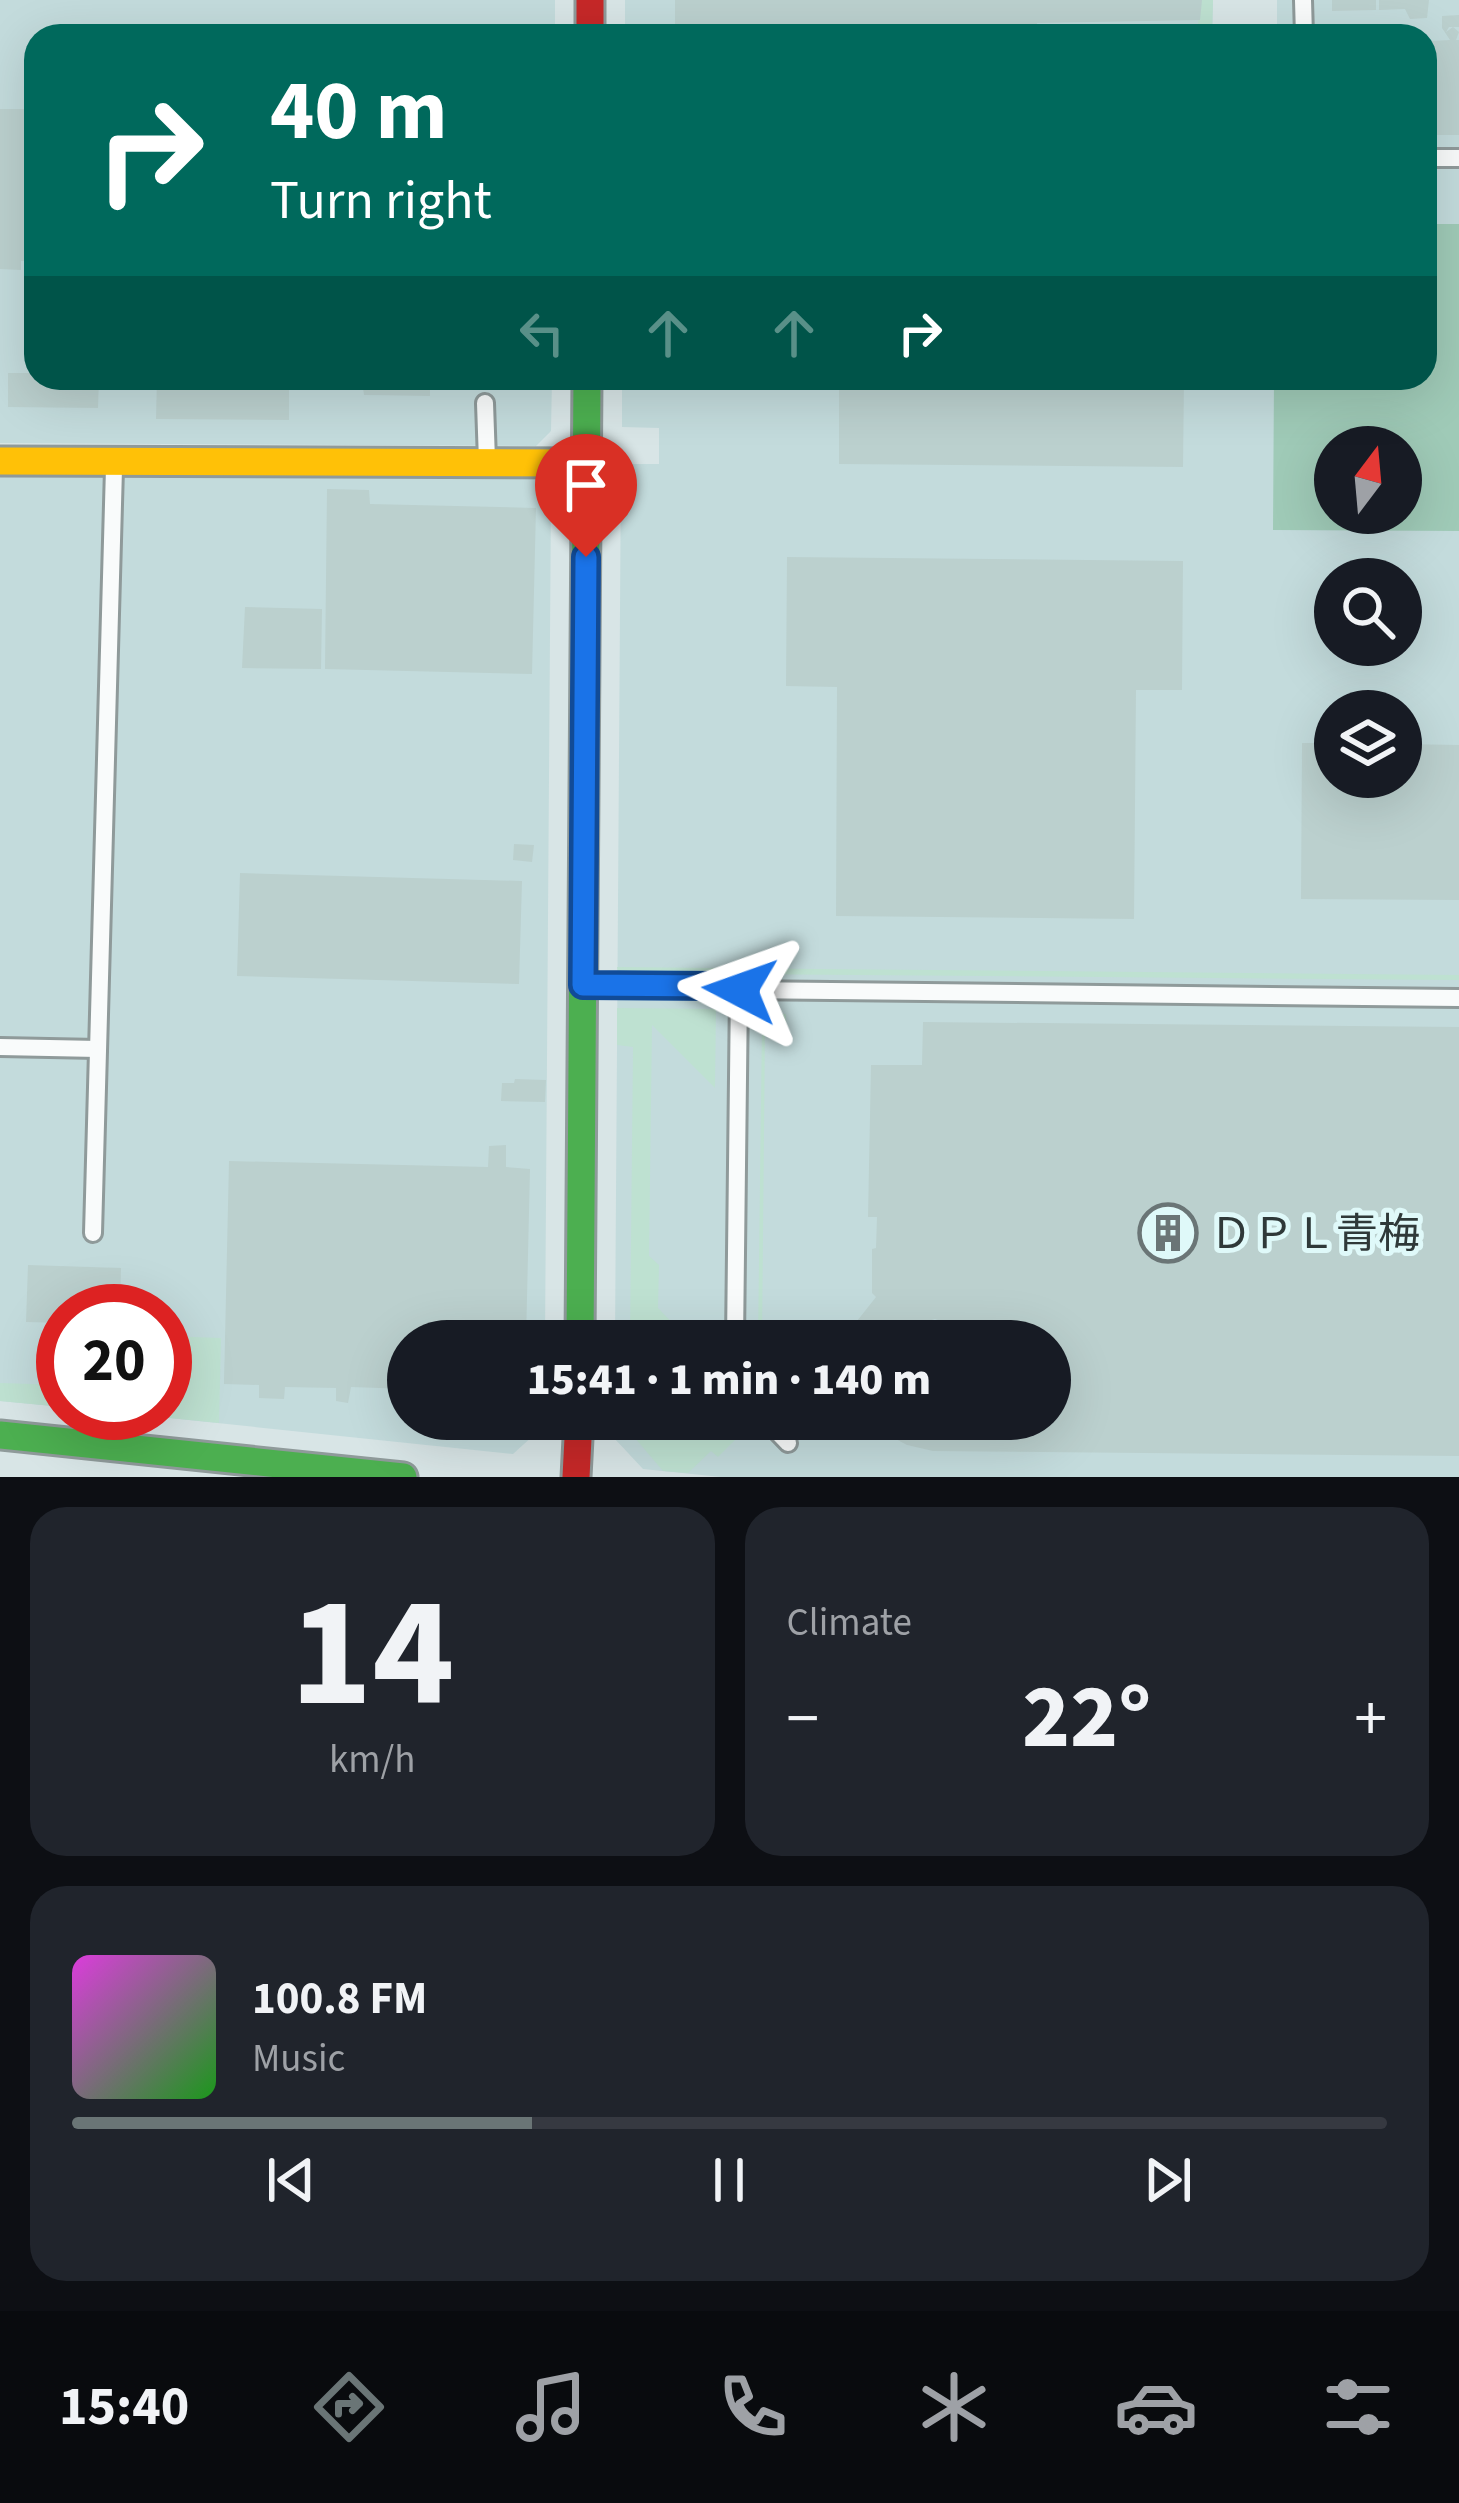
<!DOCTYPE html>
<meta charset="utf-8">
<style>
body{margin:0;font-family:"Source Sans 3","Noto Sans JP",sans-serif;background:#20242c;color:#f1f3f6;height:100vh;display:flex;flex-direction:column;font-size:45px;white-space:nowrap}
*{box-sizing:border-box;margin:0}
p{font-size:39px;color:#9ea1a6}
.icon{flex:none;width:66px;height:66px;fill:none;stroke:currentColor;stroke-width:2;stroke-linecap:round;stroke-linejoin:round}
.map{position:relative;height:1477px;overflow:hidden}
.panel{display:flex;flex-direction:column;gap:30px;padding:30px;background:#0d0f14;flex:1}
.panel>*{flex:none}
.hud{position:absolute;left:24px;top:24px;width:1413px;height:366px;border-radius:36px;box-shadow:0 12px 48px #0002;background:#00695c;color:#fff;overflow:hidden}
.needle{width:78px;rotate:16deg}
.buttons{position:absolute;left:1314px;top:426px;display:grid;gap:24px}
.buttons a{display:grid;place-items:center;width:108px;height:108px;border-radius:50%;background:#171b24;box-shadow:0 12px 48px #0002;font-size:60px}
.speed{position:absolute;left:36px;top:1284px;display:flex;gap:24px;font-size:60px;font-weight:700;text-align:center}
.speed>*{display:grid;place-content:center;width:156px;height:156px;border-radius:50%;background:#171b24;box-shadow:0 12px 48px #0002;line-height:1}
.speed .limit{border:18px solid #d22;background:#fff;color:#111}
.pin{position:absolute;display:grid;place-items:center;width:102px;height:102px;color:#fff;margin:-123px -51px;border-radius:50% 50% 50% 0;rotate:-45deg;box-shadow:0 0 12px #0007}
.pin .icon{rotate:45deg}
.me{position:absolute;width:132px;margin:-66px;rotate:274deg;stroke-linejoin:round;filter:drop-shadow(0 0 9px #0008)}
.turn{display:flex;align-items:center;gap:42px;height:252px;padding:0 48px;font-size:54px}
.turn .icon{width:156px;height:156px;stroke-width:2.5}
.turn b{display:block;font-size:84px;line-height:102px}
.lanes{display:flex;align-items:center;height:114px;padding:0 48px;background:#0003;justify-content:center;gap:60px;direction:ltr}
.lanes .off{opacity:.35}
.big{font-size:90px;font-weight:800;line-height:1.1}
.panel .card{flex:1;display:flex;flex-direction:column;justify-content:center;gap:18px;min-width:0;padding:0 42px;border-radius:36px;background:#20242c}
.panel .dial{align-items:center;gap:0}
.dial b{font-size:156px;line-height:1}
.song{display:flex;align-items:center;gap:36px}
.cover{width:144px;height:144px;border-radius:18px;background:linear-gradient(135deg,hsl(300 70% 55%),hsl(120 70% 35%))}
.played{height:12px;border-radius:6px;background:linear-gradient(90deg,#6a7576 35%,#363941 35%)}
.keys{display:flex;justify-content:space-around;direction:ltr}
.heat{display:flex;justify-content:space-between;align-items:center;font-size:66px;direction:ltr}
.panel .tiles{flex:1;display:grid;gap:30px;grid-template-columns:1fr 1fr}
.card:last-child{grid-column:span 2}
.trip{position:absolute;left:387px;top:1320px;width:684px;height:120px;border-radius:60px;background:#171b24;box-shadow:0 12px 48px #0002;font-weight:800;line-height:120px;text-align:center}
.tab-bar{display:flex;height:192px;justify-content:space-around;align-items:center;background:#090b0e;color:#9ea1a6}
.tab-bar .icon{width:84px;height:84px}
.tab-bar .active{color:#6a7576}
.tab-bar b{font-size:54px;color:#f1f3f6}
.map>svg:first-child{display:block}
.built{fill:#c3dbdc;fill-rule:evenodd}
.green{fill:#bee1d1}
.forest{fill:#9fcab7;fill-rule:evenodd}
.building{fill:#bbd0ce}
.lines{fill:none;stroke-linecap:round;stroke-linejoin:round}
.lane-casing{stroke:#8f9a9a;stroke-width:22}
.fast-casing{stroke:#8f9a9a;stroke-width:33}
.slow-casing{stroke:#8f9a9a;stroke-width:33}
.jam-casing{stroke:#8f9a9a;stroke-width:33}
.lane{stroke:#f9fbfb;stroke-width:16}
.fast{stroke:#4caf50;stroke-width:27}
.slow{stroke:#ffc107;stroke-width:27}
.jam{stroke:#c62828;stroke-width:27}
.route-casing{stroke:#114b97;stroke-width:30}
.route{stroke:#1a73e8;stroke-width:21}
.labels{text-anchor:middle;stroke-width:10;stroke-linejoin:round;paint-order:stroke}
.poi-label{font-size:42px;fill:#2f3939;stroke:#dff9f9;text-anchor:start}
</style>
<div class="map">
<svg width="1459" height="1477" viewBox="0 0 1459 1477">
<rect width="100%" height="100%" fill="#d8e5e6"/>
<g class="built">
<path d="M 0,0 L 555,0 L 555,36 L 36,36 L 36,378 L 552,378 L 551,431 L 536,446 L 0,443 Z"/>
<path d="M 625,0 L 1213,0 L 1212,36 L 625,36 Z"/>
<path d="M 1277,0 L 1459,0 L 1459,1477 L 721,1477 L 643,1469 L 614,1438 L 614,1419 L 1050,1419 L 1050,1341 L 615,1341 L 621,464 L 659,464 L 659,428 L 622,427 L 622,378 L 1425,378 L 1425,36 L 1277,36 ZM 1335,447 L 1401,447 L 1401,513 L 1335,513 ZM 1335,579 L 1401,579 L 1401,645 L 1335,645 ZM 1335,711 L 1401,711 L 1401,777 L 1335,777 Z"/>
<path d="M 0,477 L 536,479 L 551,494 L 545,1341 L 408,1341 L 408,1419 L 545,1419 L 545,1425 L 513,1454 L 121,1413 L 165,1413 L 165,1311 L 63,1311 L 63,1407 L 0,1401 Z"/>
</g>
<g class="green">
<path d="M 1199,0 L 1213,0 L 1212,36 L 1049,36 L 1049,30 L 1198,29 Z"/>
<path d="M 617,967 L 1459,975 L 1459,980 L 618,973 Z"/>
<path d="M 617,1008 L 716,1009 L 715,1088 L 652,1025 L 649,1256 L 659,1265 L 658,1308 L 690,1341 L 673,1341 L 658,1327 L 647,1341 L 630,1341 L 633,1047 L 617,1045 Z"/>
<path d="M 772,1013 L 786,1014 L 786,1026 L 765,1027 L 762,1341 L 758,1341 L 762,1024 Z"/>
<path d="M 165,1336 L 221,1338 L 219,1423 L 121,1413 L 165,1413 Z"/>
<path d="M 0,1383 L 63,1385 L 63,1407 L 0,1401 Z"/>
<path d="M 629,1419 L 720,1419 L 738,1437 L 718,1457 L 711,1451 L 688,1473 L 663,1471 L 629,1431 Z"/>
</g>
<path class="forest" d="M 1425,224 L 1459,224 L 1459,531 L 1273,530 L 1274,378 L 1425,378 ZM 1335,447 L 1401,447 L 1401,513 L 1335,513 Z"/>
<g class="building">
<path d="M 675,0 L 1202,0 L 1200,20 L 1037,23 L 1038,34 L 877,36 L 688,36 L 688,27 L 675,27 Z"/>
<path d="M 1332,0 L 1376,0 L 1376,10 L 1332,11 Z"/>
<path d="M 1379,0 L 1429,0 L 1427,18 L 1410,19 L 1405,9 L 1379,10 Z"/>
<path d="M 1459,15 L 1459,27 L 1449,27 L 1446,32 L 1453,27 L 1459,32 L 1456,40 L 1459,40 L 1459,135 L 1432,135 L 1432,103 L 1427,103 L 1426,83 L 1431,41 L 1450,40 L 1442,28 L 1442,16 Z"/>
<path d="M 0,109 L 36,109 L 36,211 L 30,211 L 29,261 L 21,261 L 21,270 L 0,269 Z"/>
<path d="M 8,373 L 36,373 L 36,378 L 99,378 L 98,408 L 8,407 Z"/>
<path d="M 157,378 L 289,378 L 289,420 L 156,419 Z"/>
<path d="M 347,378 L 430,378 L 430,396 L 364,395 L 363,387 L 346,385 Z"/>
<path d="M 839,378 L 1184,378 L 1183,467 L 839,464 Z"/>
<path d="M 327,489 L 369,490 L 370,504 L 536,508 L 532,674 L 325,669 Z"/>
<path d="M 787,557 L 1183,561 L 1182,690 L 1136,690 L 1134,919 L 836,916 L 837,687 L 786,686 Z"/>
<path d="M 245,607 L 322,609 L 321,669 L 242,668 Z"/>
<path d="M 1302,743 L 1335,743 L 1335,777 L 1401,777 L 1401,744 L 1459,745 L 1459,900 L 1301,899 Z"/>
<path d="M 514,844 L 534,845 L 532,862 L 513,860 Z"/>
<path d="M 240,873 L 522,881 L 519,984 L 237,976 Z"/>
<path d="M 923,1022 L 1459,1027 L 1459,1456 L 933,1451 L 907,1445 L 883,1432 L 869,1419 L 1050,1419 L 1050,1341 L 970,1341 L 960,1328 L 935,1319 L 909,1327 L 899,1341 L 849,1341 L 857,1321 L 876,1297 L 872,1293 L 872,1249 L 876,1248 L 877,1217 L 868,1217 L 871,1065 L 922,1065 Z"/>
<path d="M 515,1079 L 546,1080 L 545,1102 L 501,1101 L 502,1083 L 514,1083 Z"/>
<path d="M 506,1145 L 506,1167 L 530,1169 L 526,1341 L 408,1341 L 408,1389 L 351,1387 L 348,1403 L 336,1401 L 336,1388 L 285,1387 L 284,1399 L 259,1398 L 259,1385 L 224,1384 L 229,1161 L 488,1167 L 489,1146 Z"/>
<path d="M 28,1265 L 121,1268 L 120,1311 L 63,1311 L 63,1323 L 26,1322 Z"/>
</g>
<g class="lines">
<defs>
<g id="lane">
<path d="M 1303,0 L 1304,36"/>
<path d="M 1425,158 L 1459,158"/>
<path d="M 485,403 L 487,461"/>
<path d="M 584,985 L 716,986 L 739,990 L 1459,998"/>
<path d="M 0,1047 L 98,1049"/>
<path d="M 93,1233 L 114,468"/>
<path d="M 735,1341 L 739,990"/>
<path d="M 765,1419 L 788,1443"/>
</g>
<g id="fast">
<path d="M 580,1341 L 587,378"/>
<path d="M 0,1435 L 403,1477"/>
</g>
<path id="slow" d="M 0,461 L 587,463"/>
<g id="jam">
<path d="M 590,0 L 590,36"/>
<path d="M 576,1477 L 579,1419"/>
</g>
</defs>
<use href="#lane" class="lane-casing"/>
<use href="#fast" class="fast-casing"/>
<use href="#slow" class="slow-casing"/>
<use href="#jam" class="jam-casing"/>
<use href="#lane" class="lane"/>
<use href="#fast" class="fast"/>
<use href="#slow" class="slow"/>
<use href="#jam" class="jam"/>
</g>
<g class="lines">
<defs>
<path id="route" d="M 586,557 L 583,985 L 716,986 L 740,990"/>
</defs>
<use href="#route" class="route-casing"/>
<use href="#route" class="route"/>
</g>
<defs>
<symbol id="building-ring" viewBox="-11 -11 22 22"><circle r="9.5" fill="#dff9f9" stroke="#6a7576" stroke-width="1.5"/><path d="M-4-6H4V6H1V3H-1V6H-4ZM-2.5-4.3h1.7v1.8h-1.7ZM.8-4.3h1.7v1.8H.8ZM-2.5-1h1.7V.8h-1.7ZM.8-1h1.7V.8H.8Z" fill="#6a7576"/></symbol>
</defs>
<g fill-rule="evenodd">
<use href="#building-ring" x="1135" y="1200" width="66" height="66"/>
</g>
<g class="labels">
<g class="poi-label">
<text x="1210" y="1248">ＤＰＬ青梅</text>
</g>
</g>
</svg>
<div class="buttons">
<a><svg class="needle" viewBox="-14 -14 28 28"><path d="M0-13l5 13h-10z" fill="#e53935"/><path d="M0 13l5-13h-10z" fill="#9ea1a6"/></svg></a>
<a><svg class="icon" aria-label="search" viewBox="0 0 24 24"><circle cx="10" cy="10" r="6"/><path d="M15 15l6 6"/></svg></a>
<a><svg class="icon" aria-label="layers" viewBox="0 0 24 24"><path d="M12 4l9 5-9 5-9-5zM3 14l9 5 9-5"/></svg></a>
</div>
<div class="speed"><div class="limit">20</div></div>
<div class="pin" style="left:586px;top:557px;background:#d93025"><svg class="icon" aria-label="arrive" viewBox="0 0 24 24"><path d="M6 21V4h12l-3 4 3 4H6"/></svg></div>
<svg class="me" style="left:740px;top:990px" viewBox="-20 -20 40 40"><path d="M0-17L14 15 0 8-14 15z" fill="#1a73e8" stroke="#fff" stroke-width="4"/></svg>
<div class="trip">15:41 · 1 min · 140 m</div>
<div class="hud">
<div class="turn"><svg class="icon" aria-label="right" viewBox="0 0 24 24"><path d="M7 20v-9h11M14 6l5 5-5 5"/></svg><div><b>40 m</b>Turn right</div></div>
<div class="lanes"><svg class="icon off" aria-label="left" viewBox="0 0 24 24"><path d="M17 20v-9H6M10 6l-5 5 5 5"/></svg><svg class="icon off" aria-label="ahead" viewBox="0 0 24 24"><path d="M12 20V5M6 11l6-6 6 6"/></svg><svg class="icon off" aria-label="ahead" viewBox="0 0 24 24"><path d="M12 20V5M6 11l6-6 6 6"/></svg><svg class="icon" aria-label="right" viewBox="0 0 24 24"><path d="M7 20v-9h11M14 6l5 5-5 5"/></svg></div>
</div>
</div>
<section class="panel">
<div class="tiles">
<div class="card dial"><b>14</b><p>km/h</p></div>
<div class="card"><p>Climate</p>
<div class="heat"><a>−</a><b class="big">22°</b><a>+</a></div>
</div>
<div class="card">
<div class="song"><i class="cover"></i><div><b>100.8 FM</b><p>Music</p></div></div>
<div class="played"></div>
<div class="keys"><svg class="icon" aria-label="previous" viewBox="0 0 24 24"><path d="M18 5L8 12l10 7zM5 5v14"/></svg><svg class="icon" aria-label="pause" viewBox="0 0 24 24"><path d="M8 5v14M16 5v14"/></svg><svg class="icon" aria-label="next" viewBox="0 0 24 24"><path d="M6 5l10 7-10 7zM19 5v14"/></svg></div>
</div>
</div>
</section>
<nav class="tab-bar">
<b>15:40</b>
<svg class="icon active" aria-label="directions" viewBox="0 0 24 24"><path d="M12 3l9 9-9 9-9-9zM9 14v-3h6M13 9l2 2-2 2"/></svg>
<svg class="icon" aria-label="music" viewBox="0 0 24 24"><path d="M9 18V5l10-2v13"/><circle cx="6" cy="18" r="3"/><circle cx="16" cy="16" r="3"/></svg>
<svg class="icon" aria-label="phone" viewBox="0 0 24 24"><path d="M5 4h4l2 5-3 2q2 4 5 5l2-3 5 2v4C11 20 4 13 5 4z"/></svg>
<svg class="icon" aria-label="climate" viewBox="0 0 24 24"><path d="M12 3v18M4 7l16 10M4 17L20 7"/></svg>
<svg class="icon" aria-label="car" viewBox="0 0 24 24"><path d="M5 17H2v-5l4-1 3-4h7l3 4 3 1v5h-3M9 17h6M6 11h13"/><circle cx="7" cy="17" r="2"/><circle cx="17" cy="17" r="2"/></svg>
<svg class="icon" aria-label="filters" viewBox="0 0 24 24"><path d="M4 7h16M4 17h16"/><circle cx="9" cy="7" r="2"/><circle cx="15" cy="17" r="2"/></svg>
</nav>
